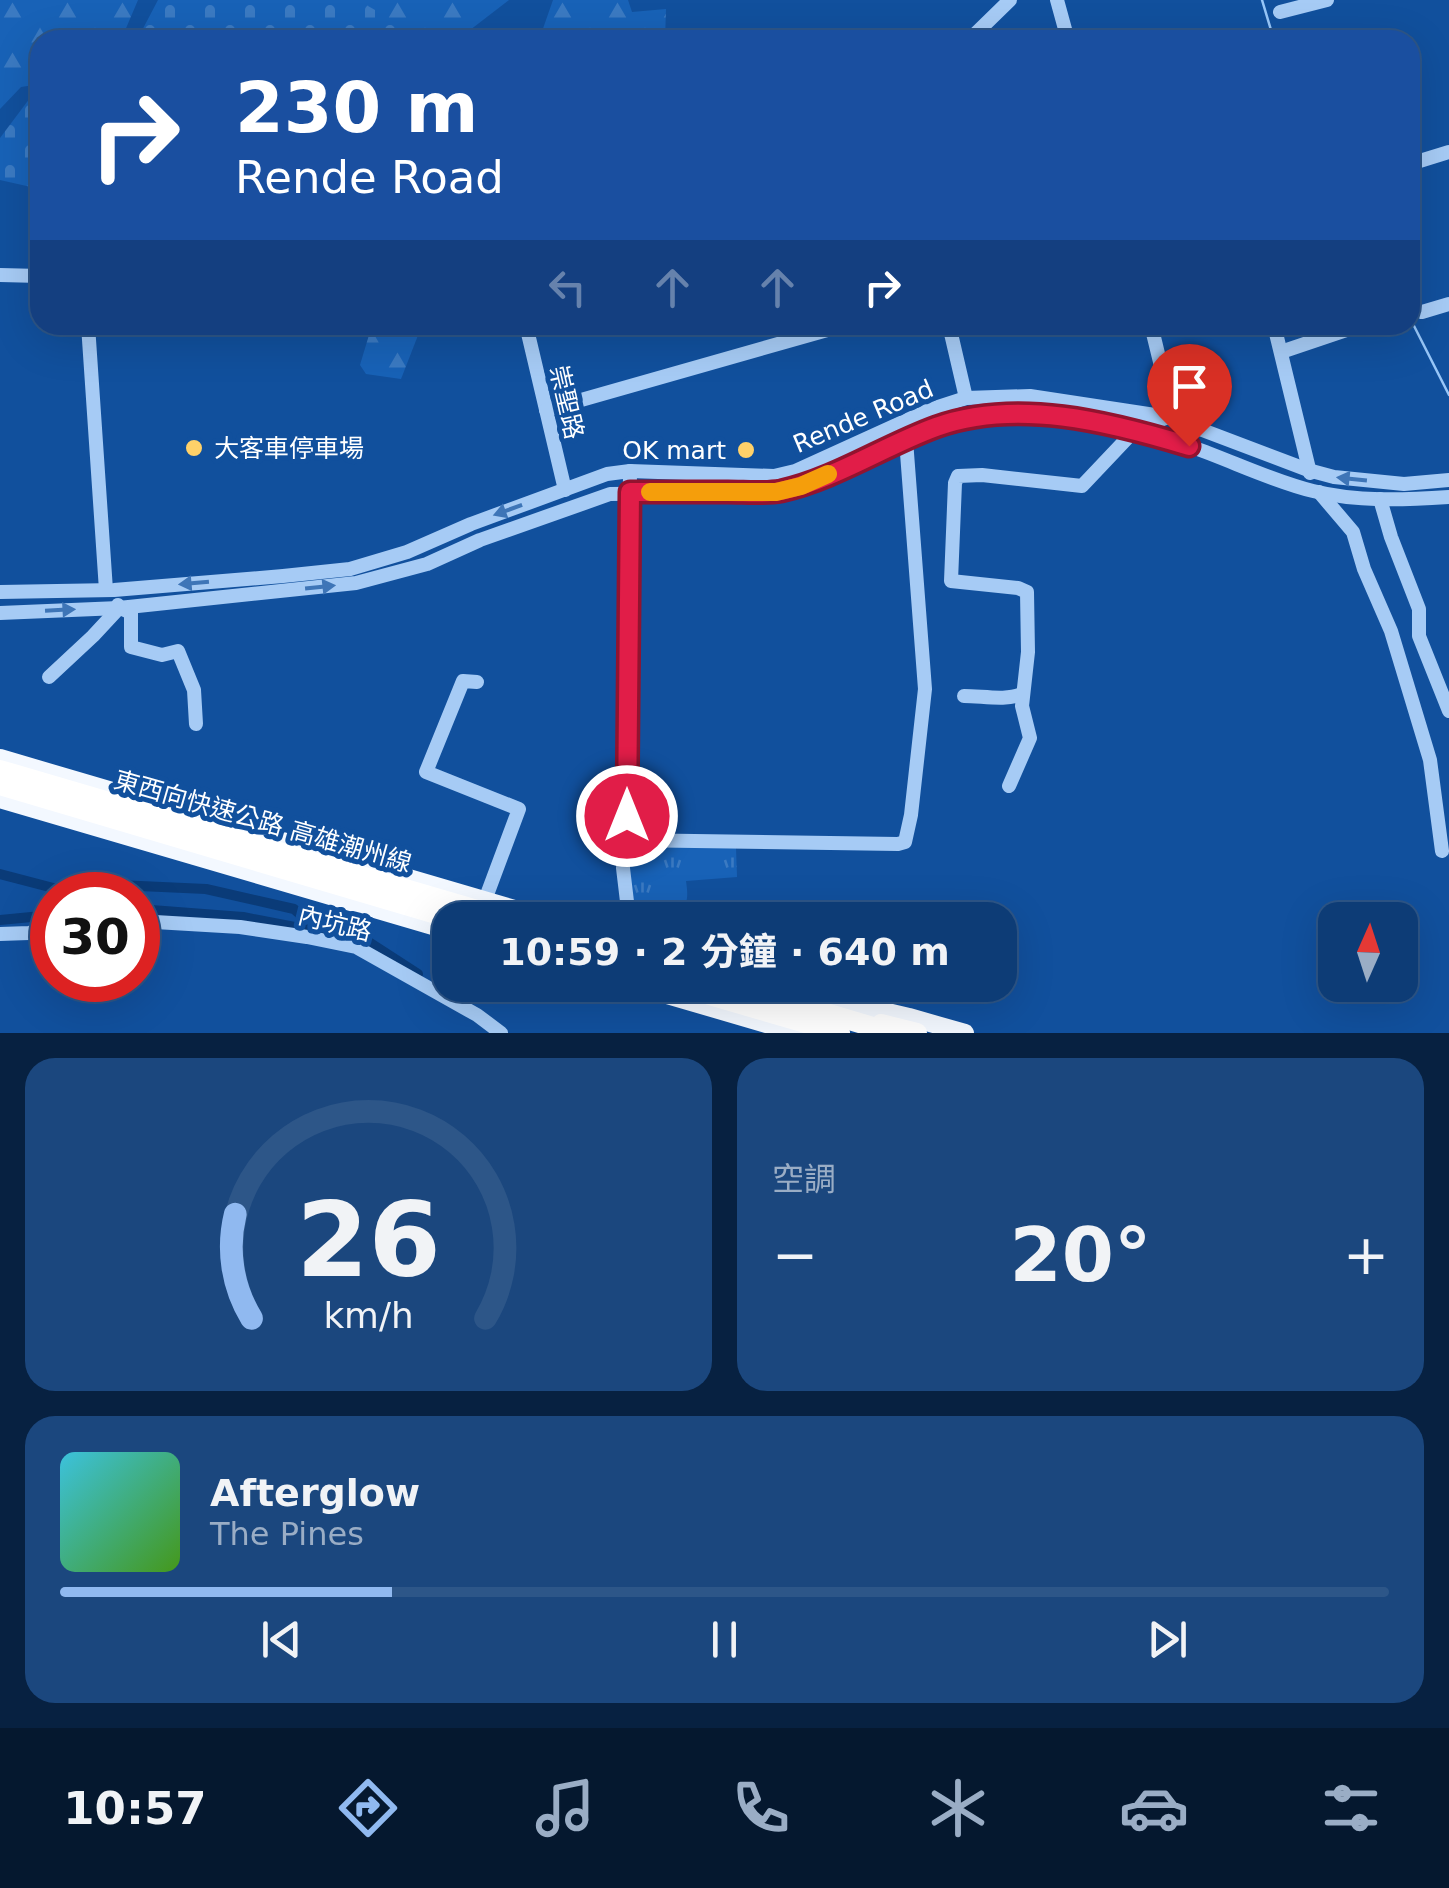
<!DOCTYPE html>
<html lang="zh-TW">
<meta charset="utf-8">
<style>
body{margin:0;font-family:"DejaVu Sans","Noto Sans TC",sans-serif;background:#1b477e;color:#f1f3f6;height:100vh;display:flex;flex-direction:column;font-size:38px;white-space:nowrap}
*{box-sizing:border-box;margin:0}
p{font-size:32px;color:#9aadc5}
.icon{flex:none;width:55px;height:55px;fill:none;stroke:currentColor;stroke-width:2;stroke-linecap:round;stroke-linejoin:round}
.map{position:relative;height:1033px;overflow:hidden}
.drawer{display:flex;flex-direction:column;gap:25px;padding:25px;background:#072141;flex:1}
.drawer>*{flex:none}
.banner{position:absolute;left:30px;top:30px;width:1390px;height:305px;border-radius:30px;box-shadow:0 10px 40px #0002,0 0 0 2px #2d5688;background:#1a4fa0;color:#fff;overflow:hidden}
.needle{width:65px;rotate:3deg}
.controls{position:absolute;left:1318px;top:902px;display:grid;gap:20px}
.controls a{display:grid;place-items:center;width:100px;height:100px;border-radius:20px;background:#0d3c76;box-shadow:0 10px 40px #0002,0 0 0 2px #2d5688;font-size:50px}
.speed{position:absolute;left:30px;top:872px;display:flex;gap:20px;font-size:50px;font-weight:700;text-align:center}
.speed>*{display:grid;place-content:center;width:130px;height:130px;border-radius:50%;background:#0d3c76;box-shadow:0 10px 40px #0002,0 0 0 2px #2d5688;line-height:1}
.speed .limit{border:15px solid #d22;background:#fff;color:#111}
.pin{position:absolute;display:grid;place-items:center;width:85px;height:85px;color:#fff;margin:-102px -42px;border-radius:50% 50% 50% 0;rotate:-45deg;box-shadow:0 0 10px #0007}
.pin .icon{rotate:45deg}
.me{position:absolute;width:110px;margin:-55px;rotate:0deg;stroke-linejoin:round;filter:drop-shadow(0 0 8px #0008)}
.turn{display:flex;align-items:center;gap:35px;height:210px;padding:0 40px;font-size:45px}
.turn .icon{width:130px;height:130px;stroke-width:2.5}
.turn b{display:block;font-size:70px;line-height:85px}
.lanes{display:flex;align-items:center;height:95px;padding:0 40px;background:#0003;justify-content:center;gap:50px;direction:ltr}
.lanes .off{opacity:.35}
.big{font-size:75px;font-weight:700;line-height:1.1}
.drawer .widget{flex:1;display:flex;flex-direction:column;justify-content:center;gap:15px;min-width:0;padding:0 35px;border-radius:30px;background:#1b477e}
.drawer .dial{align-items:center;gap:0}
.dial svg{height:260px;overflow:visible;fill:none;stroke:#2d5688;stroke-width:7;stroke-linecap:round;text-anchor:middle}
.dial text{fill:#f1f3f6;stroke:none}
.song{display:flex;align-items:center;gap:30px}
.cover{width:120px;height:120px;border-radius:15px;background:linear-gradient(135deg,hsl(190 70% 55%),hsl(100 70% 35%))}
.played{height:10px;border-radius:5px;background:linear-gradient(90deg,#90b9f0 25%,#2d5688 25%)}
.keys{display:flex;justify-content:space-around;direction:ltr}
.heat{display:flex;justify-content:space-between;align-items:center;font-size:55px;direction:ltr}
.drawer .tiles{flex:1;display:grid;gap:25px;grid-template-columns:1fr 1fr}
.widget:last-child{grid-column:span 2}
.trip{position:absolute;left:432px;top:902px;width:585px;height:100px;border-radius:30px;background:#0d3c76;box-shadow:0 10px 40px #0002,0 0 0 2px #2d5688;font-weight:700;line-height:100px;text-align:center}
.dock{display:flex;height:160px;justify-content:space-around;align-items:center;background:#05182f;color:#9aadc5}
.dock .icon{width:70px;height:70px}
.dock .active{color:#90b9f0}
.dock b{font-size:45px;color:#f1f3f6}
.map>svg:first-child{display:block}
.forest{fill:url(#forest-firs)}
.cemetery{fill:url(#cemetery-stones)}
.park{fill:url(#park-tufts)}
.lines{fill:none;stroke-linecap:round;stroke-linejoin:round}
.stream{stroke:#97c6f8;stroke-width:2.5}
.canal{stroke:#0a3b78;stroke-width:10}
.minor{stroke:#a6cbf5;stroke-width:14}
.major{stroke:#f3f8ff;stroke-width:18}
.highway{stroke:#fff;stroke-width:20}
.oneway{fill:#3e75b7}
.route-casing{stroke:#92132f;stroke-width:25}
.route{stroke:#e11d48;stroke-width:18}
.slow{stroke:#f59e0b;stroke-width:18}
.poi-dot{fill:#ffd169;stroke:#11509d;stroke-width:4}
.labels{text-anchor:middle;stroke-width:10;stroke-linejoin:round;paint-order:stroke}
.street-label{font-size:25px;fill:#fff;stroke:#11509d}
.poi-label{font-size:25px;fill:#fff;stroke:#11509d;text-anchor:start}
</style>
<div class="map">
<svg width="1449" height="1033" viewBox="0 0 1449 1033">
<defs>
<pattern id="forest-firs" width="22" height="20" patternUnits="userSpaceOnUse" patternTransform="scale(2.5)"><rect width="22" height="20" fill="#1862b7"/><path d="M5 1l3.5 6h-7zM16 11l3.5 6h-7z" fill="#3b7ac2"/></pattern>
<pattern id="cemetery-stones" width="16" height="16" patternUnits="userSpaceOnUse" patternTransform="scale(2.5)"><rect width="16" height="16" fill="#1862b7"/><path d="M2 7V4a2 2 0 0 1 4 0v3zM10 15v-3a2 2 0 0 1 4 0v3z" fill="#3b7ac2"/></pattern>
<pattern id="park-tufts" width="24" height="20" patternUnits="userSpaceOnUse" patternTransform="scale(2.5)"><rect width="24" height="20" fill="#1862b7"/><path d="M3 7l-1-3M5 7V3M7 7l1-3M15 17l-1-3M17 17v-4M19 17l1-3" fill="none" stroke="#3b7ac2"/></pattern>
</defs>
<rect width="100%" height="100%" fill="#11509d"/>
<g class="forest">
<path d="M 0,0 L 138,0 L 121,40 L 40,40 L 40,84 L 21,87 L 0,109 Z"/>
<path d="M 351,0 L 509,0 L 457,40 L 365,40 Z"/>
<path d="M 553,0 L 628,0 L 632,12 L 666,9 L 665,40 L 539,40 Z"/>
<path d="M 372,325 L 422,325 L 401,379 L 366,374 L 360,365 Z"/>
</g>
<g class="cemetery">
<path d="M 158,0 L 369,0 L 368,6 L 398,23 L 436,35 L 445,40 L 137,40 Z"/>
<path d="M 36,90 L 40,90 L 40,189 L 0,180 L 0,138 Z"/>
</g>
<path class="park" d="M 647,847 L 736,848 L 737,877 L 686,881 C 689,902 687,904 674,920 L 657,920 L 654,908 L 634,908 L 627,871 L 633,853 L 645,852 Z"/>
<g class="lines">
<g class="stream">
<path d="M 1262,0 L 1274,40"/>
<path d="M 1410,318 L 1449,395"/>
</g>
<g class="canal">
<path d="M 0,874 L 61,890 L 118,885 L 206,889 L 294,909 L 314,927"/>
<path d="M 138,909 L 243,917 L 305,929 L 314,927 L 364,939 L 418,974"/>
<path d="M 0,920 L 52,915"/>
</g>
<g class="minor">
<path d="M 1057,0 L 1068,40"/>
<path d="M 1280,12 L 1327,0"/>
<path d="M 969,40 L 1010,0"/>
<path d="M 1410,164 L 1449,152"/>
<path d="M 0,275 L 40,276"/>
<path d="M 1422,312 L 1449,304"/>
<path d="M 88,325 L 106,590"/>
<path d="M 526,325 L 565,490"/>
<path d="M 949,325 L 966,398"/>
<path d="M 1274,325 L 1310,473"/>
<path d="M 1281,352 L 1361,325"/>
<path d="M 546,410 L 845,325"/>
<path d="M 1319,492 L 1353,532 L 1364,569 L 1391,631 L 1430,760 L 1442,851"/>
<path d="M 1380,499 L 1391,537 L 1419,609 L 1419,636 L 1449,711"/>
<path d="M 0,592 L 114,590 L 283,576 L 350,569 L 407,552 L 471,524 L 607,474 L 630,471 L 774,476 L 795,471 L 929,410 L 966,398 L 1030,396 L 1168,417 L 1308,470 L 1334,477 L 1404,484 L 1449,480"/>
<path d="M 120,608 L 131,613 L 131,647 L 162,655 L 178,651 L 194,690 L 196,724"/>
<path d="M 0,613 L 119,608 L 356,583 L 427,564 L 480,540 L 610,494 L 777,492 C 823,480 867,457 910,438 C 930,429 953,418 975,416 C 1046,408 1125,424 1192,447 C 1232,461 1272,481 1313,491 C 1357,502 1404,500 1449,497"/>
<path d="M 49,677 L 93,636 L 119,608 L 118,605"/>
<path d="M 477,682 L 463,681 L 426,772 L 519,809 L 485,900"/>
<path d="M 964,696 C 983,696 1006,701 1022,694"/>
<path d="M 1009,786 L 1030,738 L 1022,706 L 1028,652 L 1027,592 L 1018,588 L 951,581 L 955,483 L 958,476 L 982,475 L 1082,486 L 1135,430 L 1168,417 L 1172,411 L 1151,325"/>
<path d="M 625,840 L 898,844 L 905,842 L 911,815 L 925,689 L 906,440"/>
<path d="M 628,910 L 623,868 L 627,816 L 630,471"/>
<path d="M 138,921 L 240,927 L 307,937 L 356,947 L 477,1015 L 501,1033"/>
<path d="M 0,934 L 29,933 L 52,929"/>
</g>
<g class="major">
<path d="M 0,758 L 552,920"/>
<path d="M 0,799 L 450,931"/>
<path d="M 633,985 L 797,1033"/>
<path d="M 773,985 L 909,1017 L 965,1033"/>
</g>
<g class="highway">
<path d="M 0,770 L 511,920"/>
<path d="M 0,785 L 456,920"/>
<path d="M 675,985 L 840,1033"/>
<path d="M 732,985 L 893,1033"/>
<path d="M 881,1024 L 917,1033"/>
</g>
</g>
<defs><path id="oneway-solid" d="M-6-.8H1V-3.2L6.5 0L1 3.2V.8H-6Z" transform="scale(2.5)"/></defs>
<g class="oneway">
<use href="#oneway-solid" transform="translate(1352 479) rotate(-174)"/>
<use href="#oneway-solid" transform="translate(508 510) rotate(160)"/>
<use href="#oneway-solid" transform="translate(194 583) rotate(175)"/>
<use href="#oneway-solid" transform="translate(320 587) rotate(-6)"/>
<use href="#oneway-solid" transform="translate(60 610) rotate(-3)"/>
</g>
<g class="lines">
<defs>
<path id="route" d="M 627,816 L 630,492 C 662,492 695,492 728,492 C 745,492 765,494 781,491 C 835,479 884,446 936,427 C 1016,398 1110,422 1189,446"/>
</defs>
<use href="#route" class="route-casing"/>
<use href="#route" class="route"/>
<path class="slow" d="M 650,492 L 776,492 L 801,486 L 828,474"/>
</g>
<g class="poi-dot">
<circle cx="194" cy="448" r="10"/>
<circle cx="746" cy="450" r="10"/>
</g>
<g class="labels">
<g class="street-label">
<text transform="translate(567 402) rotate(77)" y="9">崇聖路</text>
<text transform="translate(863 416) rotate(-23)" y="9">Rende Road</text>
<text transform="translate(263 821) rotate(16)" y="9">東西向快速公路 高雄潮州線</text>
<text transform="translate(335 923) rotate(14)" y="9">內坑路</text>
</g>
<g class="poi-label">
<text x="214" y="457">大客車停車場</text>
<text x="726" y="459" text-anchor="end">OK mart</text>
</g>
</g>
</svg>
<div class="controls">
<a><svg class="needle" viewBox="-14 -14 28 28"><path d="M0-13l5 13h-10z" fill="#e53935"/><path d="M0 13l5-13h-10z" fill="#9aadc5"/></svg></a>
</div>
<div class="speed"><div class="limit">30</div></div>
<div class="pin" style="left:1189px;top:446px;background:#d93025"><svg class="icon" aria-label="arrive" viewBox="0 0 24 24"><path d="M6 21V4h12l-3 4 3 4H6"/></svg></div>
<svg class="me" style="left:627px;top:816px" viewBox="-20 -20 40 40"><circle r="17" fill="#e11d48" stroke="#fff" stroke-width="3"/><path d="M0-11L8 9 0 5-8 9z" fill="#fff"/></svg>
<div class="trip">10:59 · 2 分鐘 · 640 m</div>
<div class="banner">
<div class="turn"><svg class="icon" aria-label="right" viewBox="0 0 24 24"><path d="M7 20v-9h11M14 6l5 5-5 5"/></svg><div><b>230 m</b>Rende Road</div></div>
<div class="lanes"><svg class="icon off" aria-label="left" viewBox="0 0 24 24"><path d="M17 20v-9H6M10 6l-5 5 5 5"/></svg><svg class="icon off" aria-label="ahead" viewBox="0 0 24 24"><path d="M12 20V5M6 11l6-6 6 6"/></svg><svg class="icon off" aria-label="ahead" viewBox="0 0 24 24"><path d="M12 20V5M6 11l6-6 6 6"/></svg><svg class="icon" aria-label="right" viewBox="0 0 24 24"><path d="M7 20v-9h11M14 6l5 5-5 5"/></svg></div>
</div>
</div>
<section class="drawer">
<div class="tiles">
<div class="widget dial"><svg viewBox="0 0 100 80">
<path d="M14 69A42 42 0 1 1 86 69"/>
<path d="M14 69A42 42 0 0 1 9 37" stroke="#90b9f0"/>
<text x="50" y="56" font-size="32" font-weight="700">26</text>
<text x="50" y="72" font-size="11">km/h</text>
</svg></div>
<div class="widget"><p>空調</p>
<div class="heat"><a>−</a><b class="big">20°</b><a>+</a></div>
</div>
<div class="widget">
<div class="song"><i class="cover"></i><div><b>Afterglow</b><p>The Pines</p></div></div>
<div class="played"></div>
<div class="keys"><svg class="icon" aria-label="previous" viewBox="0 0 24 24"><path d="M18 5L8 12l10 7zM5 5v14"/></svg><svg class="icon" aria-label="pause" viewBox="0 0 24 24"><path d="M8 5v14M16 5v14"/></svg><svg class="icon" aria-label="next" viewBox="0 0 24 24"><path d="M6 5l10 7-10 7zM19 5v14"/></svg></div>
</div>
</div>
</section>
<nav class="dock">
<b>10:57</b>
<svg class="icon active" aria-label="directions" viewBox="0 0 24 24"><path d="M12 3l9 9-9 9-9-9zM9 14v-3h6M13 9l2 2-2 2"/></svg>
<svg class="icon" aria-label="music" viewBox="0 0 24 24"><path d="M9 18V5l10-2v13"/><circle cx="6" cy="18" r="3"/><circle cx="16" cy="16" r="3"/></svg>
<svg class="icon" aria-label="phone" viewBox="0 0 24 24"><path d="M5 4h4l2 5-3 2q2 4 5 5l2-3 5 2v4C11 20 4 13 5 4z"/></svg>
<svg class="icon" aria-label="climate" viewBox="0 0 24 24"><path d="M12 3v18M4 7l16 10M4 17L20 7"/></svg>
<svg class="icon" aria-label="car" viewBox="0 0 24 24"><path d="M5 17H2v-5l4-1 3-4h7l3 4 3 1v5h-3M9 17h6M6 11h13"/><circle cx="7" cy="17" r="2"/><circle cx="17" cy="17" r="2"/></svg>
<svg class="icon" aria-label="filters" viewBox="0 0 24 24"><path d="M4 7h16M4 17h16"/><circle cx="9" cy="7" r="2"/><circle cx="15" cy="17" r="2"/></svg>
</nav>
